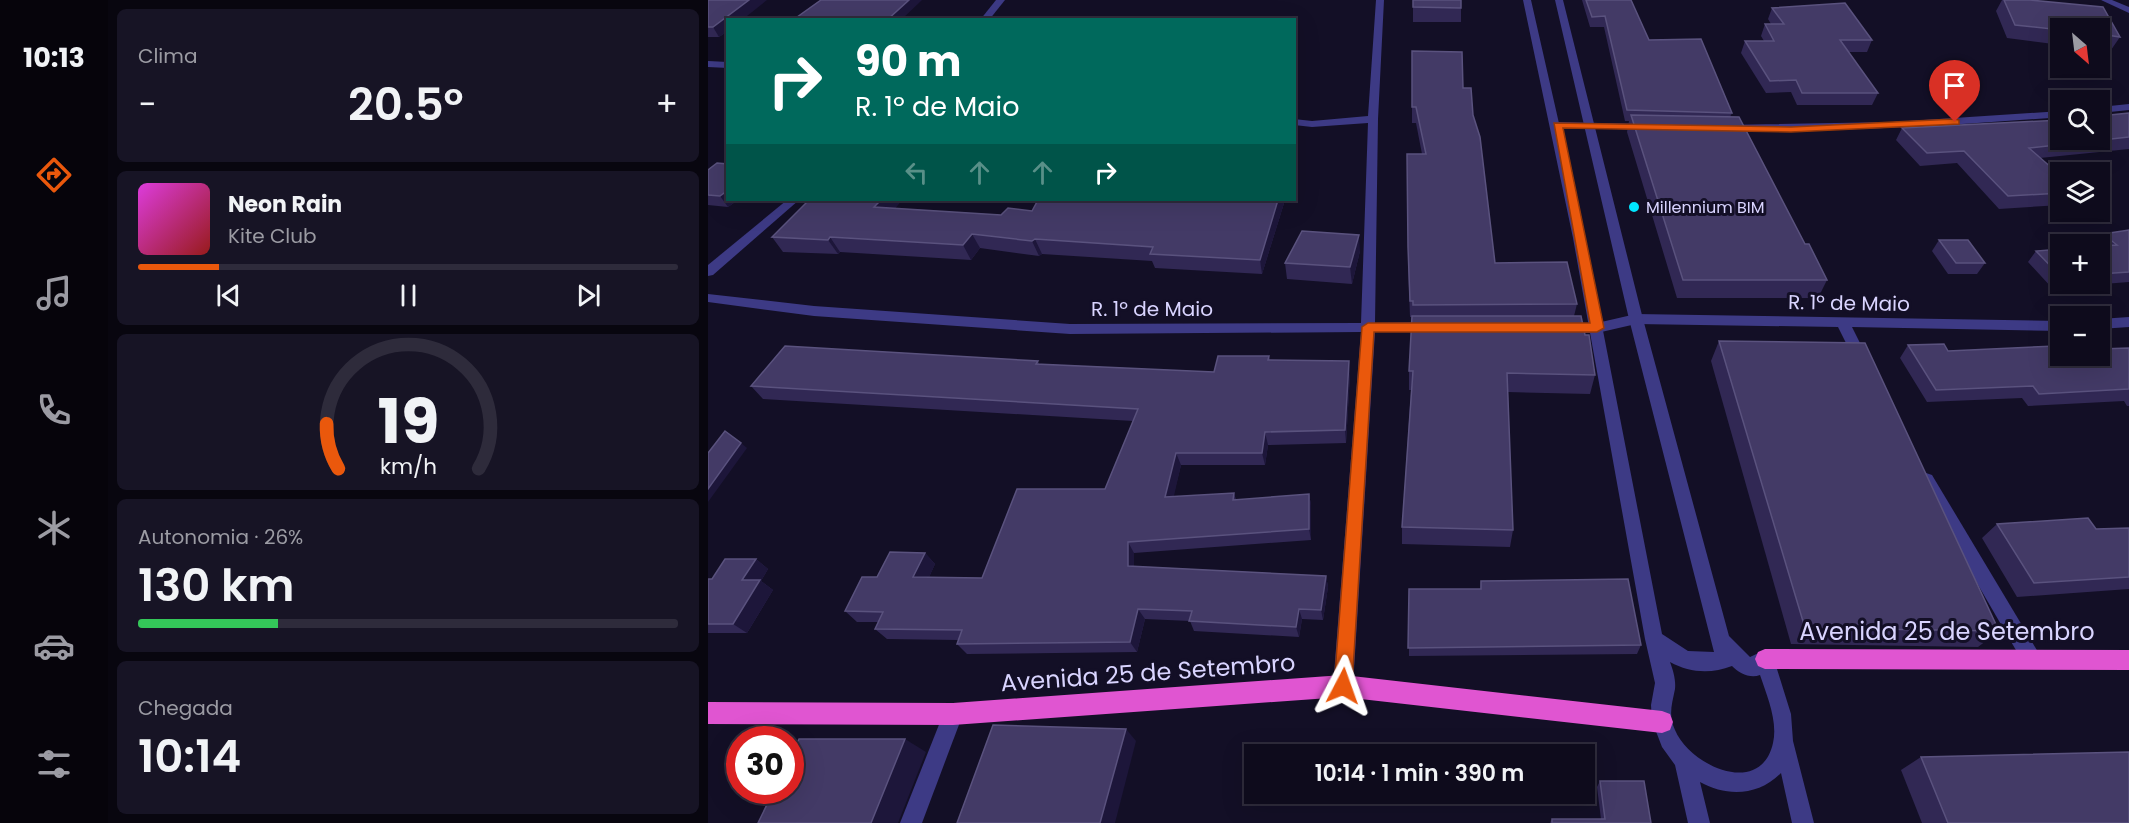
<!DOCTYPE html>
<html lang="pt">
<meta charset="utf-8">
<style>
body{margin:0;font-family:Poppins,sans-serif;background:#171425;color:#f1f3f6;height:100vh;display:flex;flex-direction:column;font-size:22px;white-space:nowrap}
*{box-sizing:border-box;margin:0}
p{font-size:20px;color:#9b9ba3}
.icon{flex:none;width:33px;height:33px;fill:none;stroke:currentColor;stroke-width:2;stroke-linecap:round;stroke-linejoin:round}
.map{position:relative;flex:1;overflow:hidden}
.side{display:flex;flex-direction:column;gap:9px;padding:9px;background:#08060f;width:600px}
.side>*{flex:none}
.top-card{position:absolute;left:18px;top:18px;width:570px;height:183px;border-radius:0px;box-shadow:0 6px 24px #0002,0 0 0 2px #2e2b3b;background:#00695c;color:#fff;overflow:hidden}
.needle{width:39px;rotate:152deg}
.buttons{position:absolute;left:1342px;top:18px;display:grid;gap:12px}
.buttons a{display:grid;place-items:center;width:60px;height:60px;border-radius:0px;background:#0e0b1c;box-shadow:0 6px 24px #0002,0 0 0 2px #2e2b3b;font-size:30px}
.speed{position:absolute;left:18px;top:726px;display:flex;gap:12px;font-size:30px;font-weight:700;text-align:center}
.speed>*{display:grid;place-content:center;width:78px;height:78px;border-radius:50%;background:#0e0b1c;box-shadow:0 6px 24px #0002,0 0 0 2px #2e2b3b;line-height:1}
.speed .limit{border:9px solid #d22;background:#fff;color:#111}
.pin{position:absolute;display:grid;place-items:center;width:51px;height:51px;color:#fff;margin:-62px -26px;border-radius:50% 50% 50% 0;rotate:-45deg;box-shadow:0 0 6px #0007}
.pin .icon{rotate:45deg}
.me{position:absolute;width:66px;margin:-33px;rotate:4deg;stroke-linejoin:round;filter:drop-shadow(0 0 4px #0008)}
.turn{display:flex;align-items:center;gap:21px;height:126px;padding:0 30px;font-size:27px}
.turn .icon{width:78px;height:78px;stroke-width:2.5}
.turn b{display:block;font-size:42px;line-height:51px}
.lanes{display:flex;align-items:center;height:57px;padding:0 30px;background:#0003;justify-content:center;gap:30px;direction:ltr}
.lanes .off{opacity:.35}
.big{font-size:45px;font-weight:600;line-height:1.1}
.side .card{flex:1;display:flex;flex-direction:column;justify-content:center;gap:9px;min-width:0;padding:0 21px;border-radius:9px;background:#171425}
.side .dial{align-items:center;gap:0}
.dial svg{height:156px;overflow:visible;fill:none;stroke:#2e2b3b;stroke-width:7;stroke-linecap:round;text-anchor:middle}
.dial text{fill:#f1f3f6;stroke:none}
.song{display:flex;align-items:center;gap:18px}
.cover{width:72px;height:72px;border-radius:9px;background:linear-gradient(135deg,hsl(300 70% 55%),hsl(0 70% 35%))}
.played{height:6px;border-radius:3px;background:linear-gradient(90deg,#ea580c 15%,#2e2b3b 15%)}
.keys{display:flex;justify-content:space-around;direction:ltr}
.heat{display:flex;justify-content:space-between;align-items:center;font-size:33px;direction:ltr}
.charge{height:9px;border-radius:4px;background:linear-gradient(90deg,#34c759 26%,#2e2b3b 0)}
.trip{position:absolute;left:536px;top:744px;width:351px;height:60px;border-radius:0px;background:#0e0b1c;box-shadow:0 6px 24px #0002,0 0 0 2px #2e2b3b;font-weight:600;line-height:60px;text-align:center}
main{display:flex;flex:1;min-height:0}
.tab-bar{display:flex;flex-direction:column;width:108px;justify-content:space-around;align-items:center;background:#06040b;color:#9b9ba3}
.tab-bar .icon{width:42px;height:42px}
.tab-bar .selected{color:#ea580c}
.tab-bar b{font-size:27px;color:#f1f3f6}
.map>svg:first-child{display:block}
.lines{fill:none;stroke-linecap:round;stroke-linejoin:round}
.minor{fill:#3d3a85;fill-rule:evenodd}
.tertiary{fill:#3d3a85;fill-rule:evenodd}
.trunk{fill:#e055d1;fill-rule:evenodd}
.wall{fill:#312854}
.shaded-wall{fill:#1d163a}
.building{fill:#433a66;stroke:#5a527e;stroke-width:1.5}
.route{fill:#ea580c;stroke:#983908;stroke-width:1.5}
.poi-dot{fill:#00e5ff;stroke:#130f26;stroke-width:2}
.labels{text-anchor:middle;stroke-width:6;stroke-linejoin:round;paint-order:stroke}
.far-poi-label{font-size:16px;fill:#d9d4ff;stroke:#130f26;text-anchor:start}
.street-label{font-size:20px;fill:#d9d4ff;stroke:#130f26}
.near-street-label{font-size:24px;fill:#d9d4ff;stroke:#130f26}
</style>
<main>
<nav class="tab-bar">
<b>10:13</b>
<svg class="icon selected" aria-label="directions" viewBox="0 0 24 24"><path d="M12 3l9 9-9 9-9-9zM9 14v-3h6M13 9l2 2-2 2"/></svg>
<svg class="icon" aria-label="music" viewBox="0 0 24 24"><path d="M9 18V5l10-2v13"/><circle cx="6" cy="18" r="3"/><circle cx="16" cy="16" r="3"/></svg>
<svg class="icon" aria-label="phone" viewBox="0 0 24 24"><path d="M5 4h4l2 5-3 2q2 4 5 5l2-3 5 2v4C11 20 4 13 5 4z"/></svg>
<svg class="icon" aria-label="climate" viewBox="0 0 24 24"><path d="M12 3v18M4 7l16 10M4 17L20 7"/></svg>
<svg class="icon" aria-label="car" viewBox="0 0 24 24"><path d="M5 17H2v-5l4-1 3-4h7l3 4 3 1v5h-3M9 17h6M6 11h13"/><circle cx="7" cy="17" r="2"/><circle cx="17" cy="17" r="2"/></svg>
<svg class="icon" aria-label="filters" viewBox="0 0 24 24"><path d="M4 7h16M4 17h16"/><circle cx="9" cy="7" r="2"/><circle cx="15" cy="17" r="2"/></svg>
</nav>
<section class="side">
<div class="card"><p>Clima</p>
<div class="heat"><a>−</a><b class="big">20.5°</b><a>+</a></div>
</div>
<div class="card">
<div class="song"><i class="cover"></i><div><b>Neon Rain</b><p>Kite Club</p></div></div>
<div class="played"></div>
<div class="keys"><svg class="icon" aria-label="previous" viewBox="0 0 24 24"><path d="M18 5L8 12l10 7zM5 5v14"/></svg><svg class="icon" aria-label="pause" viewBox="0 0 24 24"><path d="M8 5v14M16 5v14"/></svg><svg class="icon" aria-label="next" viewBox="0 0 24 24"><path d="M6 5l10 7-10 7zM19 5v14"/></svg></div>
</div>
<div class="card dial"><svg viewBox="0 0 100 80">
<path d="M14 69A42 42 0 1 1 86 69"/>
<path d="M14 69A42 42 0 0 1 8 46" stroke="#ea580c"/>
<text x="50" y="56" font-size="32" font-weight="700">19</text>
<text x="50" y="72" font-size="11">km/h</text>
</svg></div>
<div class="card"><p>Autonomia · 26%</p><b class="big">130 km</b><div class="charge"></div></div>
<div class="card"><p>Chegada</p><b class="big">10:14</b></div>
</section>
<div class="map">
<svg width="1421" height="823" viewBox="0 0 1421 823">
<rect width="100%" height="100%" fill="#130f26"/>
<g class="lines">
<g class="minor">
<path d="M 288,0 L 297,0 L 281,20 L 272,20 Z"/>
<path d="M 668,0 L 676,0 L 670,119 L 667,323 L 724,322 L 731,327 L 724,332 L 667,332 L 645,686 L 642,693 L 635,696 L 628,693 L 625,686 L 653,332 L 362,334 L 106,316 L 0,302 L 0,294 L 106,306 L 362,324 L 653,323 L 660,123 L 604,127 L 586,125 L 586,119 L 604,121 L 660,116 Z"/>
<path d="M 1393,0 L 1404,0 L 1421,7 L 1421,13 Z"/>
<path d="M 0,61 L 20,62 L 20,68 L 0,67 Z"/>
<path d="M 1421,104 L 1421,110 L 1392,113 L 1392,107 Z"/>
<path d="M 1353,111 L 1353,117 C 1241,126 1130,132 1018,131 L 1013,128 L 1018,125 L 1185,122 Z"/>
<path d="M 849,122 L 940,124 L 945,127 L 940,130 L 845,127 L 844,125 Z"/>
<path d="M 79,200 L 91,200 L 5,275 L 0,276 L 0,265 Z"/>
<path d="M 928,314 L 1353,321 L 1353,331 L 1144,327 L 1161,361 L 1154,366 L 1149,365 L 1130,327 L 928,324 L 889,333 L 856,333 L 849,328 L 856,323 L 889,323 Z"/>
<path d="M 1421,317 L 1421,327 L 1392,329 L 1392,319 Z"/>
<path d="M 1218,473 L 1224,475 L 1330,652 L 1332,658 L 1330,664 L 1323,667 L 1316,664 L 1212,485 L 1210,480 L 1212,475 Z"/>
<path d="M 245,704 L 252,707 L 255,714 L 214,823 L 192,823 L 238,707 Z"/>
</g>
<path class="tertiary" d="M 815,0 L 823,0 L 877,238 L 954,634 L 980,651 L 1006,652 L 921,319 L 847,0 L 855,0 L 935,319 L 1021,636 L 1042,657 L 1057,650 L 1064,653 L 1083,714 L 1085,741 L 1106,823 L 1084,823 L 1073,773 C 1050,796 1019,797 992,782 L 1002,823 L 980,823 L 967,765 L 954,747 L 944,721 L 943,705 L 947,683 L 937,639 L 865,238 ZM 962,662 C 982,673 1003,674 1024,666 C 1031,673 1042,679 1052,675 C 1059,696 1070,721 1065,743 C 1053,798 982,766 967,730 C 960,715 964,704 967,689 C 968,680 965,670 962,662 Z"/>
<g class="trunk">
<path d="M 1057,649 L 1421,650 L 1421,670 L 1057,669 L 1050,666 L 1047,659 L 1050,652 Z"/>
<path d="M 635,675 L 954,711 L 962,714 L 965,722 L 962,730 L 954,733 L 635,697 L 245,725 L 0,724 L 0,702 L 245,703 Z"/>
</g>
</g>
<g class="wall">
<path d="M 0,0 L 20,20 L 20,31 L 11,37 L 0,37 Z"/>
<path d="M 874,0 L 923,0 L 941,40 L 1024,113 L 1022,117 L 1119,280 L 1110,298 L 969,298 L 919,132 L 921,121 L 917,121 L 896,27 L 882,27 Z"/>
<path d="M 1294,0 L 1322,0 L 1412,37 L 1403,50 L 1392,49 L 1392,28 L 1353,28 L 1353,45 L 1299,38 L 1288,11 Z"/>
<path d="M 705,7 L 753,8 L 753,22 L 705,22 Z"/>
<path d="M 1064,8 L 1164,40 L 1159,52 L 1140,52 L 1170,93 L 1164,105 L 1089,105 L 1083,92 L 1058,93 L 1033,53 L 1037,41 L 1056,41 L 1053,36 L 1057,24 L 1063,24 L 1060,19 Z"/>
<path d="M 704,51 L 755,88 L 765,115 L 787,263 L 869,304 L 866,316 L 887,375 L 882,394 L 800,392 L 805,530 L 802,547 L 694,544 L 694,527 L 703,390 L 701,390 L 701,371 L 704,317 L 702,317 L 700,264 L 714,154 L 708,123 L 704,123 Z"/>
<path d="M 1421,113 L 1421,149 L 1332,158 L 1353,176 L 1353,205 L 1291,209 L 1249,163 L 1212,166 L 1188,140 L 1194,128 L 1353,120 Z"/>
<path d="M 0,170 L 20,200 L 30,200 L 20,207 L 0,205 Z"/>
<path d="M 101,200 L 194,200 L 187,208 L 293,215 L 324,211 L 330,200 L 577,200 L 554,274 L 447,268 L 444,261 L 334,254 L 331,256 L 272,248 L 263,260 L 132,252 L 130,254 L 75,252 L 64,237 Z"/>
<path d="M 1421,230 L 1421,282 L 1344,288 L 1320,262 L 1328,251 L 1353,249 L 1353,284 L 1392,284 L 1392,244 L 1387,244 L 1395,234 Z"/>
<path d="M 1231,240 L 1277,263 L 1269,274 L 1240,274 L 1224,251 Z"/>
<path d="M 652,251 L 644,284 L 579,279 L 577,263 Z"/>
<path d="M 1011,341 L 1291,631 L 1270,647 L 1083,644 L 1003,361 Z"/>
<path d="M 1200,345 L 1240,351 L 1351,350 L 1421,348 L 1421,406 L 1419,406 L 1416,401 L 1320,406 L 1314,398 L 1219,402 L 1192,358 Z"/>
<path d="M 561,356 L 562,360 L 642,374 L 638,443 L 560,445 L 557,465 L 473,465 L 465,497 L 526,493 L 528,500 L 601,494 L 603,505 L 603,540 L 426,553 L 426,566 L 618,576 L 620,587 L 615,620 L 594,619 L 591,637 L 486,631 L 482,621 L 437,619 L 429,652 L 259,654 L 249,644 L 250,640 L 179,639 L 167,629 L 170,622 L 149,622 L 137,611 L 169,577 L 217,553 L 227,564 L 221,577 L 274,578 L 397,489 L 425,421 L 55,399 L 43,386 L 330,361 L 331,364 L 506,372 Z"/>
<path d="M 1289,524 L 1388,529 L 1421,528 L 1421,589 L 1309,597 L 1274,538 Z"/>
<path d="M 48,559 L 60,569 L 53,581 L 65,590 L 39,633 L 0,633 L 0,579 L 4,579 Z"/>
<path d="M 773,581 L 933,645 L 929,654 L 701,656 L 701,589 L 772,589 Z"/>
<path d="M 1213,757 L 1421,823 L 1214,823 L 1193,770 Z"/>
<path d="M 892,781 L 943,823 L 842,823 L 844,819 L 893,819 L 889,787 Z"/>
</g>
<g class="shaded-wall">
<path d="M 41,0 L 59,0 L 34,20 L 20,20 L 20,31 L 11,37 L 5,27 Z"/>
<path d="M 201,0 L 214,0 L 193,20 L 179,20 Z"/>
<path d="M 20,190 L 20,200 L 30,200 L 20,207 L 12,196 Z"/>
<path d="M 173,200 L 194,200 L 175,222 L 166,207 Z"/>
<path d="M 570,200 L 577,200 L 554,274 L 552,260 Z"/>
<path d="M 264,234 L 272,248 L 263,260 L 255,245 Z"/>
<path d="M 651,235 L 652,251 L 644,284 L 642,267 Z"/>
<path d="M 122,237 L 132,252 L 130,254 L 120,240 Z"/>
<path d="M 327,239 L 334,254 L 331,256 L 324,241 Z"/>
<path d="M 641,361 L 642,374 L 638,443 L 637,430 Z"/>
<path d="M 557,432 L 560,445 L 557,465 L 554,453 Z"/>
<path d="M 33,443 L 39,448 L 0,502 L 0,489 Z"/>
<path d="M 468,453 L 473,465 L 463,509 L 457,497 Z"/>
<path d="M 601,494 L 603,505 L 603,540 L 601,529 Z"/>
<path d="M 420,542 L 426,553 L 426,577 L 420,566 Z"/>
<path d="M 217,553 L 227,564 L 216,588 L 205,577 Z"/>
<path d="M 48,559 L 60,569 L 53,581 L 65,590 L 39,633 L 25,624 L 34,580 Z"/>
<path d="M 618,576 L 620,587 L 615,620 L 613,610 Z"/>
<path d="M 430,609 L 437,619 L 429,652 L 422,642 Z"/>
<path d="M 591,609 L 594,619 L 591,637 L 588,627 Z"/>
<path d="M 418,729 L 428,741 L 407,823 L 392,823 Z"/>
<path d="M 197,739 L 218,752 L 190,823 L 163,823 Z"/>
</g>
<g class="building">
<path d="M 0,0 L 41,0 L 5,27 L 0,27 Z"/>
<path d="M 113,0 L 201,0 L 179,20 L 85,20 Z"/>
<path d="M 705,0 L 753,0 L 753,8 L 705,7 Z"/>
<path d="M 878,0 L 923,0 L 941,40 L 993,39 L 1024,113 L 919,110 L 897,16 L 884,17 Z"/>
<path d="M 1296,0 L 1322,0 L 1395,7 L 1412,37 L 1392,34 L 1392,28 L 1353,28 L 1353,30 L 1307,25 Z"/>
<path d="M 1137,3 L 1164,40 L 1132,40 L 1170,93 L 1094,93 L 1088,80 L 1062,81 L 1037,41 L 1066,41 L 1057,24 L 1076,24 L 1064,8 Z"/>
<path d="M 704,51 L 754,52 L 755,88 L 763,88 L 765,115 L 772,137 L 787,263 L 859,262 L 869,304 L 705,305 L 705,301 L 702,301 L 700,247 L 699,154 L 718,154 L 708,107 L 704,107 Z"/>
<path d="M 1421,113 L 1421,137 L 1321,148 L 1353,176 L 1353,193 L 1300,196 L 1256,151 L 1219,153 L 1194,128 L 1353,120 L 1353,140 L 1392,140 L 1392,116 Z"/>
<path d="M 923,115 L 1031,117 L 1097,244 L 1101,244 L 1119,280 L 975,280 Z"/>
<path d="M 9,163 L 20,164 L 20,190 L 12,196 L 0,195 L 0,170 Z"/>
<path d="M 101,200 L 173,200 L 166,207 L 293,215 L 300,208 L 324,211 L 330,200 L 570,200 L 552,260 L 442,254 L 445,247 L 327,239 L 324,241 L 264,234 L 255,245 L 122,237 L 120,240 L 64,237 Z"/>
<path d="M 1421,230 L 1421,272 L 1392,274 L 1392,246 L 1409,245 L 1395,234 Z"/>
<path d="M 594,231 L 651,235 L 642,267 L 577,263 Z"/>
<path d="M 1231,240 L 1260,240 L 1277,263 L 1248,263 Z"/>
<path d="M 1353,249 L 1353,277 L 1328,251 Z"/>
<path d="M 704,316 L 873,316 L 877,335 L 881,335 L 887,375 L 799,373 L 805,530 L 694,527 L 705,371 L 701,371 Z"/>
<path d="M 1011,341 L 1157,343 L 1291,631 L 1097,628 Z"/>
<path d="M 1236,344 L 1240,351 L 1348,346 L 1351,350 L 1353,350 L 1353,356 L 1392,356 L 1392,349 L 1421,348 L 1421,389 L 1331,394 L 1325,386 L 1228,390 L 1200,345 Z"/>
<path d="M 77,346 L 330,361 L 328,364 L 506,372 L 510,356 L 561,356 L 560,360 L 641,361 L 637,430 L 557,432 L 554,453 L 468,453 L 457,497 L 526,493 L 525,500 L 601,494 L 601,529 L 420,542 L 420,566 L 618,576 L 613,610 L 591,609 L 588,627 L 481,621 L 484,611 L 430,609 L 422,642 L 249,644 L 254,630 L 167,629 L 175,612 L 137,611 L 154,577 L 169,577 L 182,552 L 217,553 L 205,577 L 274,578 L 309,489 L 397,489 L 430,409 L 43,386 Z"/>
<path d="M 17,431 L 33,443 L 0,489 L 0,453 Z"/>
<path d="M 1380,518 L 1388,529 L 1421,528 L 1421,577 L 1326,583 L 1289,524 Z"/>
<path d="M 17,559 L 48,559 L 34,580 L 52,580 L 25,624 L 0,624 L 0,579 L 4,579 Z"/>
<path d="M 920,579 L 933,645 L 700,648 L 701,589 L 773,589 L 773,581 Z"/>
<path d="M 285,725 L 418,729 L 392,823 L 249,823 Z"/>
<path d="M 91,739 L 197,739 L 163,823 L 50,823 L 66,790 L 82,790 L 82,757 Z"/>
<path d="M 1421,752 L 1421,823 L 1240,823 L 1213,757 Z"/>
<path d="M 892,781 L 936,781 L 943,823 L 844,823 L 844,819 L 897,819 Z"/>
</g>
<path class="route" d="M 1247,119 L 1251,120 L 1251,124 L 1083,132 L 855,128 L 896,328 L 889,332 L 666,332 L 644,686 L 641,692 L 635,695 L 629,692 L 626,686 L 654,327 L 660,323 L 882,323 L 846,123 L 1083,127 Z"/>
<circle class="poi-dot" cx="926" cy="207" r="6"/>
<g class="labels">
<g class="far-poi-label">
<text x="938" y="213">Millennium BIM</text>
</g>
<g class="street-label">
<text transform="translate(1141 303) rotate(1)" y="7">R. 1º de Maio</text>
<text x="444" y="316">R. 1º de Maio</text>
</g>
<g class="near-street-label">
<text x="1239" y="640">Avenida 25 de Setembro</text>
<text transform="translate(440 673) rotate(-4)" y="8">Avenida 25 de Setembro</text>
</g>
</g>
</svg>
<div class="buttons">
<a><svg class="needle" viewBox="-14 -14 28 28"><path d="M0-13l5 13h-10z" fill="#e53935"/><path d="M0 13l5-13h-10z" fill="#9b9ba3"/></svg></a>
<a><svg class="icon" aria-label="search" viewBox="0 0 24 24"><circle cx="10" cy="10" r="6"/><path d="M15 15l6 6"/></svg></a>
<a><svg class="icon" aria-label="layers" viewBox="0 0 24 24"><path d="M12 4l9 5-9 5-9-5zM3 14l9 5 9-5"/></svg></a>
<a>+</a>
<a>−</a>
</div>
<div class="speed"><div class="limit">30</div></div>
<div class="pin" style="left:1247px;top:122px;background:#d93025"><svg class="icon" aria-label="arrive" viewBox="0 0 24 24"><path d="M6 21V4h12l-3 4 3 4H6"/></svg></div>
<svg class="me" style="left:635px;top:686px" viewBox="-20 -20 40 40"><path d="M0-17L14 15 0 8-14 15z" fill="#ea580c" stroke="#fff" stroke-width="4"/></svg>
<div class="trip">10:14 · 1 min · 390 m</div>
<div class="top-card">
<div class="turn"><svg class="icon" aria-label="right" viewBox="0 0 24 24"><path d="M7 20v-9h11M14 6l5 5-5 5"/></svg><div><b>90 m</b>R. 1º de Maio</div></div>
<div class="lanes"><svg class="icon off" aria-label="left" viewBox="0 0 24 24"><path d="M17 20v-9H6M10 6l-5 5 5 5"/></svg><svg class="icon off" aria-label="ahead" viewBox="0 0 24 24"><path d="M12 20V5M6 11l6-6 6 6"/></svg><svg class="icon off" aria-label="ahead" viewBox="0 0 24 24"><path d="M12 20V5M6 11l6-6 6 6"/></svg><svg class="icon" aria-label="right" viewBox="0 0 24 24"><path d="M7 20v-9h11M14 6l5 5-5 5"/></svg></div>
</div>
</div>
</main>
